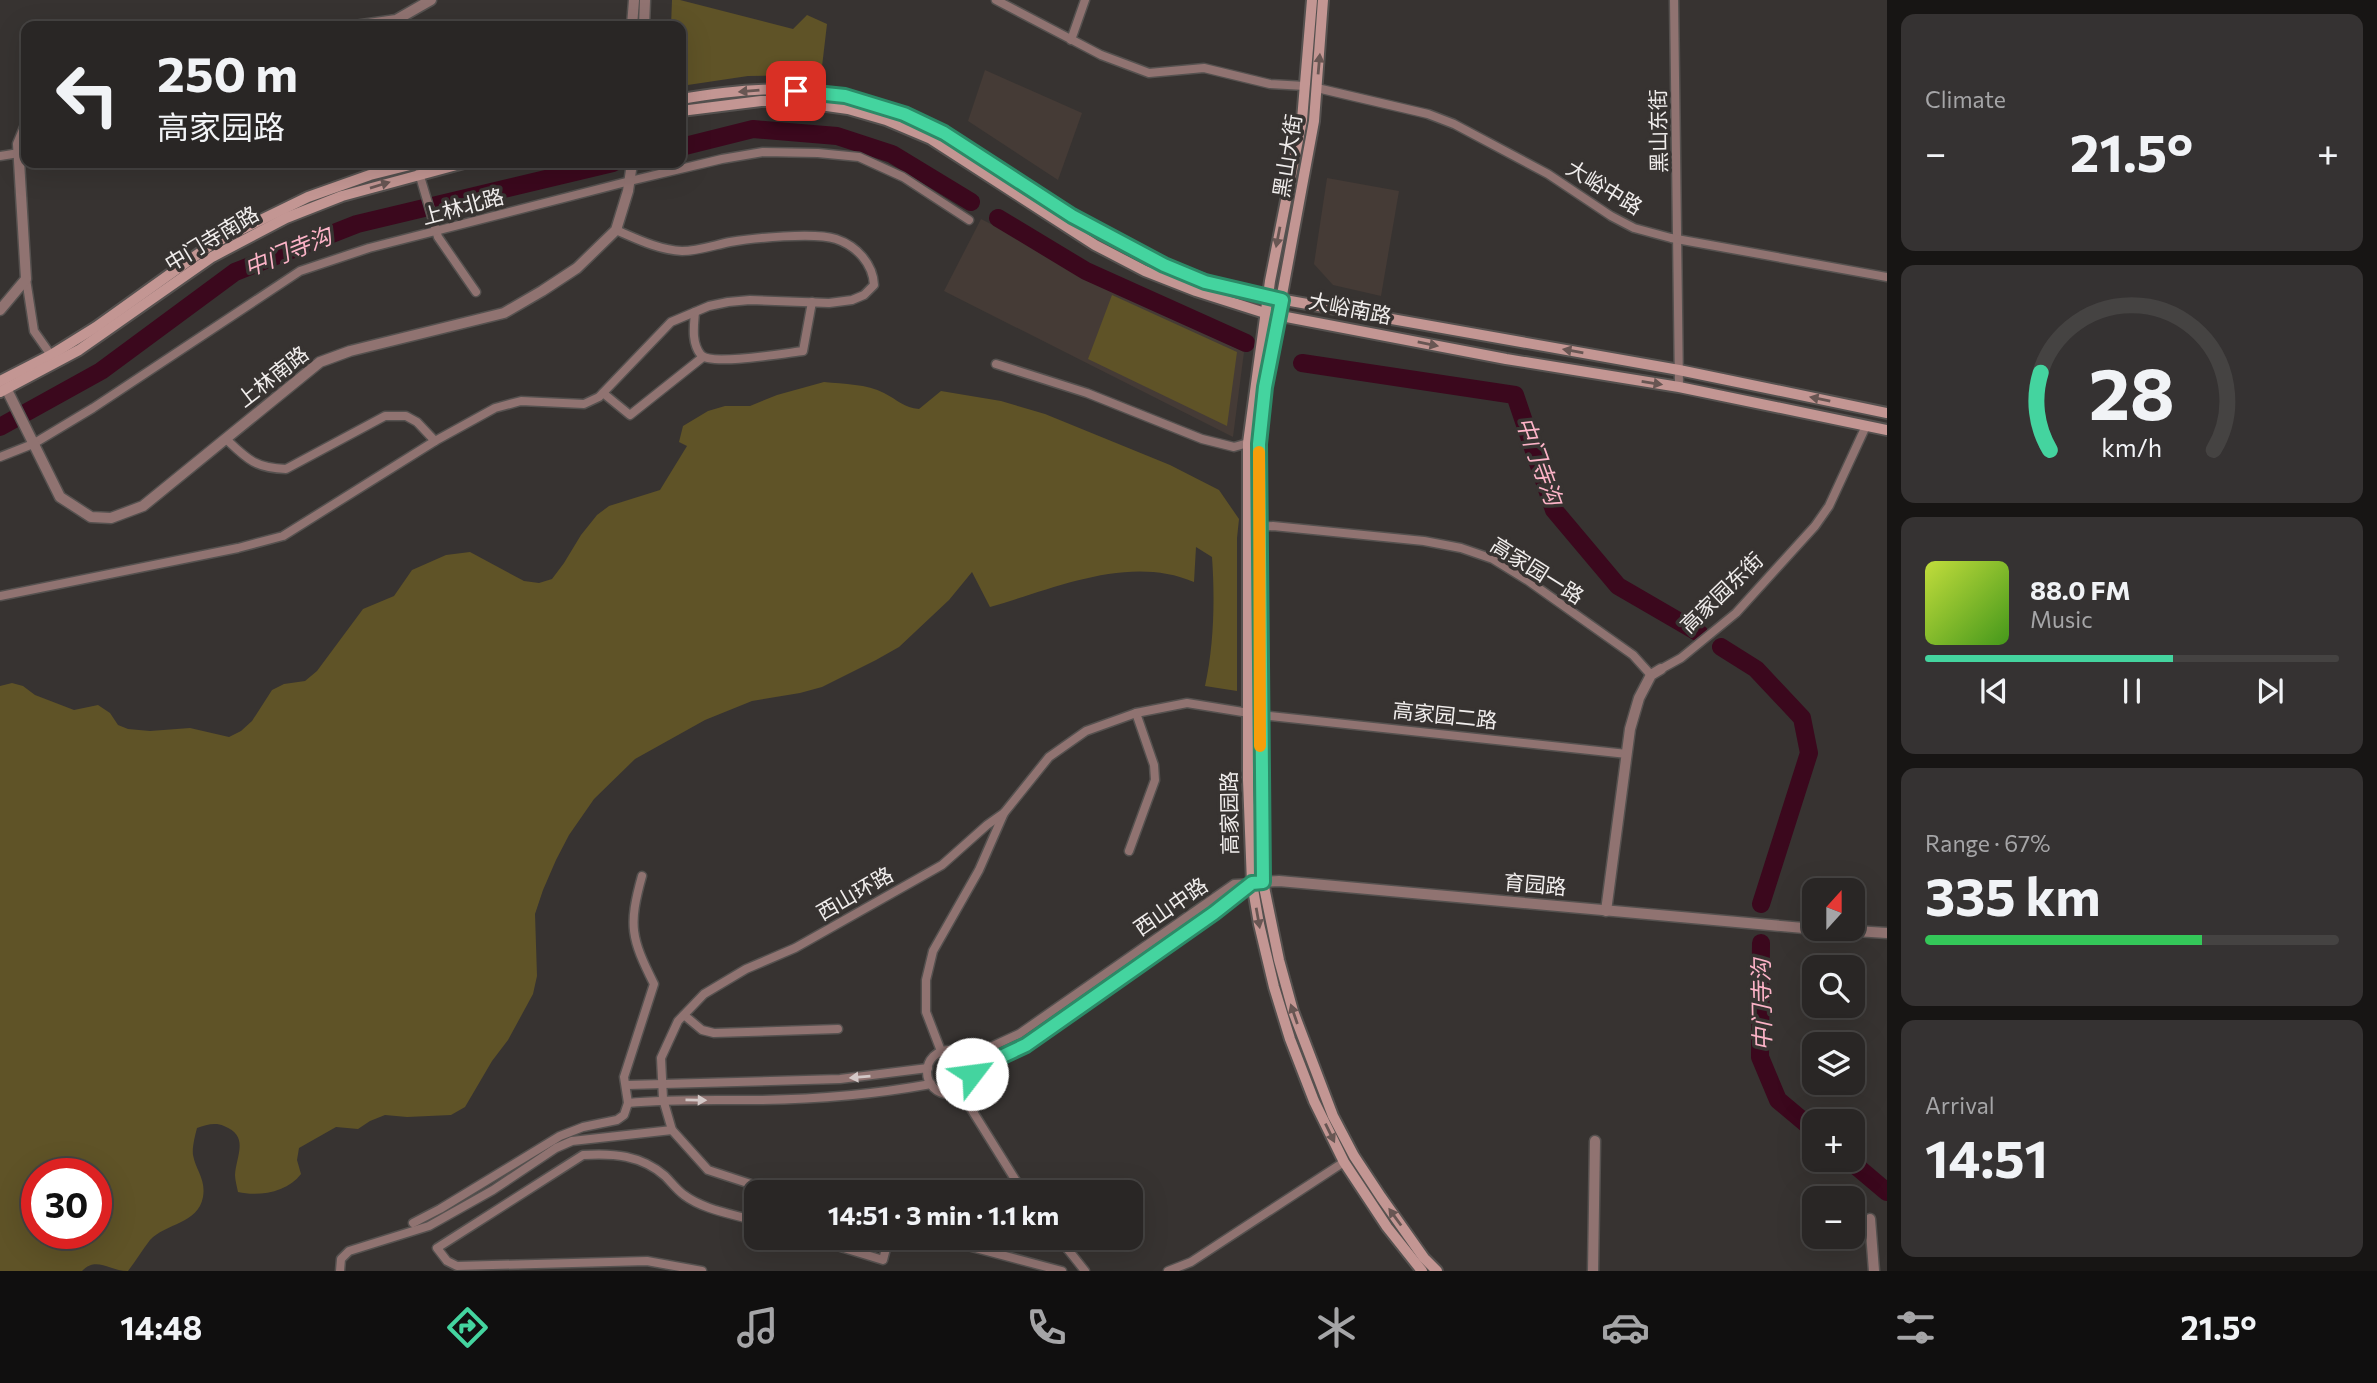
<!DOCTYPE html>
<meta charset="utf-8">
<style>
body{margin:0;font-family:Commissioner,"Noto Sans SC",sans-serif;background:#353232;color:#f1f3f6;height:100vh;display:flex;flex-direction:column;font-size:26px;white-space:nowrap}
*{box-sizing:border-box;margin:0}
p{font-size:23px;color:#a5a5a7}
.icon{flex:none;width:38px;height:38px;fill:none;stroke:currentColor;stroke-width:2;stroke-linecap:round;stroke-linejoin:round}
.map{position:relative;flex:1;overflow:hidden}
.details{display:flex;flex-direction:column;gap:14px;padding:14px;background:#171514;width:490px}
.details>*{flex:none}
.guide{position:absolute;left:21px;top:21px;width:665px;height:147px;border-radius:14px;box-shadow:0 7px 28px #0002,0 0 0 2px #454342;background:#292625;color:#f1f3f6;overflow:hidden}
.needle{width:46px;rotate:21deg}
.controls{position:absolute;left:1802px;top:878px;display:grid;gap:14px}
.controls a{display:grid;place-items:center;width:63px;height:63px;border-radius:14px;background:#292625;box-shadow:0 7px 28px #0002,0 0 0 2px #454342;font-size:35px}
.speed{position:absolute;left:21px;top:1158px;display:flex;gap:14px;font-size:35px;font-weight:700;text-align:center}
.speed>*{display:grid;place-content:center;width:91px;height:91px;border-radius:50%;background:#292625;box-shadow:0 7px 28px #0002,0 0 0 2px #454342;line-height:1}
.speed .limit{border:10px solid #d22;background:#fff;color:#111}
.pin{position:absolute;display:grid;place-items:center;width:60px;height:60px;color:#fff;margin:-30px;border-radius:14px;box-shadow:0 4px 10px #0006}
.me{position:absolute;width:77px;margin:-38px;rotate:60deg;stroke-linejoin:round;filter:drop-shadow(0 0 5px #0008)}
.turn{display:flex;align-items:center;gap:24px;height:147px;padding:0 21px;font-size:32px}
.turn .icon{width:91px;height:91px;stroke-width:2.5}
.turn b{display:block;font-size:49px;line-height:60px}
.big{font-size:52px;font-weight:700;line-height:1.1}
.details .tile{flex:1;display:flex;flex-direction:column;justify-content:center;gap:10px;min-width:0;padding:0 24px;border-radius:14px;background:#353232}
.details .dial{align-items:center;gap:0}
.dial svg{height:182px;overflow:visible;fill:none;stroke:#454342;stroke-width:7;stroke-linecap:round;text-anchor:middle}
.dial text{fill:#f1f3f6;stroke:none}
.song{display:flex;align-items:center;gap:21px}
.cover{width:84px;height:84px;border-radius:10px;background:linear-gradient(135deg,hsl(70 70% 55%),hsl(100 70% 35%))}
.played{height:7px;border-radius:4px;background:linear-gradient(90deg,#44d49f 60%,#454342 60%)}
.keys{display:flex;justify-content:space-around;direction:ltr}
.heat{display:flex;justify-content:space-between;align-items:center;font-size:38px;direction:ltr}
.charge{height:10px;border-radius:5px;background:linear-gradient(90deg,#34c759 67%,#454342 0)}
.trip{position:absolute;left:744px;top:1180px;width:399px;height:70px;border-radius:14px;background:#292625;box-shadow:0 7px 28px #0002,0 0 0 2px #454342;font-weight:700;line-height:70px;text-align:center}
.menu{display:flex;height:112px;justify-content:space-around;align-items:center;background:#100f0f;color:#a5a5a7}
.menu .icon{width:49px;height:49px}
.menu .on{color:#44d49f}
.menu b{font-size:32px;color:#f1f3f6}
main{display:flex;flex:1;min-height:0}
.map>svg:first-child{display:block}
.built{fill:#453b36}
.green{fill:#5f5327;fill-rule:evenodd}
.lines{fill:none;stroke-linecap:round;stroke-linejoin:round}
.river{stroke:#3b081d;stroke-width:18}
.minor-casing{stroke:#55514f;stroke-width:11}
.tertiary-casing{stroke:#55514f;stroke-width:13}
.secondary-casing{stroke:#55514f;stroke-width:14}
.minor{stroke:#907371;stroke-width:8}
.tertiary{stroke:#907371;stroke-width:10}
.secondary{stroke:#c39693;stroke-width:10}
.oneway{fill:#685653}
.oneway2{fill:#d3c8c7}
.route-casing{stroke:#2c8a67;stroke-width:18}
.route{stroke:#44d49f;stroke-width:12}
.slow{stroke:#f59e0b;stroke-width:12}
.labels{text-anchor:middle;stroke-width:7;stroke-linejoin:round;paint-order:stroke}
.street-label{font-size:21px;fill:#f0edec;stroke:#373331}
.water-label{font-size:23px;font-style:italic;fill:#fcb3c7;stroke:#373331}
</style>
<main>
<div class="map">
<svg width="1887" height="1271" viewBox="0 0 1887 1271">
<rect width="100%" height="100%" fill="#373331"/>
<g class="built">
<path d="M 985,70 L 1082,113 L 1058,180 L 968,121 Z"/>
<path d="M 1327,178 L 1399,191 L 1381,296 L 1333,285 L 1314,264 Z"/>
<path d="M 981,219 L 1244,352 L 1233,437 L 944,291 Z"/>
</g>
<g class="green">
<path d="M 672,0 L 680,0 L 793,29 L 807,15 L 827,24 L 821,75 L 748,76 L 681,86 L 681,26 L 671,26 Z"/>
<path d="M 1112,295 L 1237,352 L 1227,426 L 1088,359 Z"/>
<path d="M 824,382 C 844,384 867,384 884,393 C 898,400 904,408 919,409 L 941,391 L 1001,401 L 1045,414 L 1170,465 L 1219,490 L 1239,519 L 1237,538 L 1237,691 L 1205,686 C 1214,645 1215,599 1212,557 L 1196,547 L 1194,582 C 1128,554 1054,589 990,607 L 972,572 L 949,600 L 899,647 L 876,660 L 822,687 L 800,693 L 752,701 L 705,720 L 635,759 L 594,799 L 569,835 L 556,860 L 543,890 L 535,914 L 537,976 L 533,994 L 508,1040 L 492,1061 L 465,1107 L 451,1115 L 407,1117 L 385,1115 L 370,1121 L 358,1129 L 336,1127 L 299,1148 L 297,1160 L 301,1174 C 288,1192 259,1197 238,1192 C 237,1187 235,1180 235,1175 C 236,1156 250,1136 224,1126 C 215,1122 206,1125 197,1128 C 195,1136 192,1147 193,1155 C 196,1171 206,1179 203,1197 C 198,1224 166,1223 150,1240 C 142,1250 136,1261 128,1271 C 108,1271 97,1256 82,1271 L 0,1271 L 0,686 L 12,683 L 23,686 L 35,695 L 74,710 L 98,705 L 110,713 L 118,725 L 128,729 L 150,731 L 190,728 L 229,737 L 241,731 L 252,721 L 272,690 L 284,684 L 305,681 L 317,671 L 363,609 L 394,596 L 412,570 L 446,555 L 470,552 L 524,581 L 539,583 L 552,579 L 564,563 L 581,535 L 597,515 L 609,506 L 660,490 L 687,446 L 679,442 L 683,426 L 708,411 L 725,406 L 750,406 L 777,395 ZM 37,1174 L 96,1174 L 96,1234 L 37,1234 Z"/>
</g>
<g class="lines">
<g class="river">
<path d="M 681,147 L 753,129 L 837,136 L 892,154 L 971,202"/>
<path d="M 998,218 L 1086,271 L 1246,343"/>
<path d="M 1302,363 L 1515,395 L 1554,510 L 1618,586 L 1699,633"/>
<path d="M 0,427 L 101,371 L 235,272 L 357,224 L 613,163"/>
<path d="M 1721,647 L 1756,669 L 1802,718 L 1809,753 L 1761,904"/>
<path d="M 1761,943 L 1760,1057 L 1778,1100 L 1815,1131"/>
<path d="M 1849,1160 L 1887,1192"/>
</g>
<defs>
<g id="minor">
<path d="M 996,0 L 1101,55 L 1149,73 L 1204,68 L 1270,84 L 1305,86"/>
<path d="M 1674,0 L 1679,387"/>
<path d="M 1071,40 L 1085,0"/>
<path d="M 1317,88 L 1428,114 L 1454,124 L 1548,174 L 1611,216 L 1634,228 L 1671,238 L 1887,277"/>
<path d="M 0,156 L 19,153"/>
<path d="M 419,173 L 438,237 L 476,292"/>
<path d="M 26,279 L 34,331 L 53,358"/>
<path d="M 695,312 C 694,325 691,343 701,355 C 711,366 786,353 803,351 L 812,302"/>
<path d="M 996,364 L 1087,393 L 1202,439 L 1234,447 L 1248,443"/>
<path d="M 603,393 L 630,415 L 703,357"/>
<path d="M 226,439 C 247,459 255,468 286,469 L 385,416 L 406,416 L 417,422 L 435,441"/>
<path d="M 0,457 L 33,444 L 93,408 L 300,271 L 369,248 L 630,181 L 722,159 L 763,152 L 818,153 L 859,157 L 903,177 L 969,220"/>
<path d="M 1259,527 L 1273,526 L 1424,541 L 1461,548 L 1493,559 L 1527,580 L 1633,655 L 1651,675"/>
<path d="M 0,596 L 238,548 L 283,536 L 435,441 L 495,408 L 521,401 L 584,404 L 599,397 L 671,322 L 709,306 L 728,302 L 750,300 L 829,303 L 852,300 L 864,295 L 874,285 C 873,264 857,246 836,239 C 815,232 753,238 730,242 C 715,245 697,251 682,251 C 659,250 637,239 616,230"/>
<path d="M 1661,669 L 1681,658 L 1736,613 L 1815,526 L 1829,506 L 1866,426"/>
<path d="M 1260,715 L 1627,754"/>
<path d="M 1129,851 L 1155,780 L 1154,765 L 1136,713"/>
<path d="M 684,1015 L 702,1030 L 714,1033 L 838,1029"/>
<circle cx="949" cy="1072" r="22"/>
<path d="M 941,1051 L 926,1012 L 926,980 L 933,951 L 979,870 L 1004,813"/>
<path d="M 967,1058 L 1019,1034 L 1234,884 L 1252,883"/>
<path d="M 971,1071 L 1025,1045 L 1214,913 L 1252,883"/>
<path d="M 627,1085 L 840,1079 L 928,1068"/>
<path d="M 960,1091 L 1023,1192"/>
<path d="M 628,1103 C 668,1099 707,1100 748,1100 C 809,1100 871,1095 931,1084"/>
<path d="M 775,1192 L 708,1170 L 672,1130 L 663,1099 L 661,1058 L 678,1021 L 704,994 L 746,969 L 795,948 L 942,865 L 987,825 L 1004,813 L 1049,757 L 1086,731 L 1136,713 L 1187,703 L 1249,713"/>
<path d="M 413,1223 L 440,1209 L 560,1136 L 583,1127 L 617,1120 L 624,1115 L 628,1103 L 624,1077 L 654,984 C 631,938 628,926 642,876"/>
<path d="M 808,1237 L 883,1260 L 889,1237"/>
<path d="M 934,1237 L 1062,1271"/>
<path d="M 1058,1237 L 1085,1271"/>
<path d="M 340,1271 L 341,1259 L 349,1251 L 429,1226 L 493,1190 L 556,1148 L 572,1141 L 672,1130"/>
<path d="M 702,1271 L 647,1261 L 457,1266 L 447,1261 L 437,1248 L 583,1155 C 613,1153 641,1155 665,1176 C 671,1182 677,1190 684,1195 C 704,1210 733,1214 756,1221"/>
<path d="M 1168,1271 L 1191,1262 L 1344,1162"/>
</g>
<g id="tertiary">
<path d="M 355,26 L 396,20 L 431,0"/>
<path d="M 632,26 L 634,0"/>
<path d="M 644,26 L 645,0"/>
<path d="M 0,310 L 26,279 L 18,144 L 26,125"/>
<path d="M 4,384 L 60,497 L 91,517 L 111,518 L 143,506 L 320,362 L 350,351 L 504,313 L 542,291 L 577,268 L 616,230 L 628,191 L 632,163"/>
<path d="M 1256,882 L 1279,881 L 1815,929"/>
<path d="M 1606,911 L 1630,729 L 1639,698 L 1651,675 L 1661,669"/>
<path d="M 1824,929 L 1887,933"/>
<path d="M 1870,1219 L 1874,1271"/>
<path d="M 1593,1271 L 1595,1141"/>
</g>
<g id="secondary">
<path d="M 1312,0 L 1302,120 L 1270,281 L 1248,443 L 1248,780 L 1252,883 L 1259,924 L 1274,987 L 1290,1039 L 1314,1101 L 1344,1162 L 1387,1227 L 1422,1271"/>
<path d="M 1323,0 L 1314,121 L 1265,387 L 1259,445 L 1263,882 L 1279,960 L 1293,1011 L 1333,1116 L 1354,1156 L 1381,1197 L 1424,1258 L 1437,1271"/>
<path d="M 681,99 C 735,90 791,84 845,96 C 932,116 996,169 1070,215 C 1125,249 1183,275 1245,293 L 1679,370 L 1887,413"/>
<path d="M 681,111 L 761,101 L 791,101 L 848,109 L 886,120 L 931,139 L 1095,245 L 1145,271 L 1196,291 L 1265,313 L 1506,359 L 1679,387 L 1887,430"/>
<path d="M 0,381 L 51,355 L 96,327 L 212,244 L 308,197 L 370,175 L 418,163"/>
<path d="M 0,392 L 79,350 L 212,257 L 286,218 L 342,196 L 464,163"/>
</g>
</defs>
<use href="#minor" class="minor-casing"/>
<use href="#tertiary" class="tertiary-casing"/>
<use href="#secondary" class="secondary-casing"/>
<use href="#minor" class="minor"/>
<use href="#tertiary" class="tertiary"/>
<use href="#secondary" class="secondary"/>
</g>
<defs><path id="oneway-solid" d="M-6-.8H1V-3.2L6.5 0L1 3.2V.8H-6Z" transform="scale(1.75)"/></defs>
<g class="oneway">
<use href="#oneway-solid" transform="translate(1319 64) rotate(-85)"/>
<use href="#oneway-solid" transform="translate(749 91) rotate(175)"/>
<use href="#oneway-solid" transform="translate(380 185) rotate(-17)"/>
<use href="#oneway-solid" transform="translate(1278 237) rotate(101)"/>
<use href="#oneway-solid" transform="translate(1428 344) rotate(11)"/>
<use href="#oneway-solid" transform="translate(1573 351) rotate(-170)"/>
<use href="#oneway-solid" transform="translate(1652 383) rotate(9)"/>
<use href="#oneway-solid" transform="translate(1820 399) rotate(-168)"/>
<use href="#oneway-solid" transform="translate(1258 918) rotate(80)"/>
<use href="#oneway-solid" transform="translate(1294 1014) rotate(-109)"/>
<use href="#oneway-solid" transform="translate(1330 1133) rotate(64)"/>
<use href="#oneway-solid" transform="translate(1395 1217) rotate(-126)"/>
</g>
<g class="oneway2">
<use href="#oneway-solid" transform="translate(860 1077) rotate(175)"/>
<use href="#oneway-solid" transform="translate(696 1100) rotate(1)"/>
</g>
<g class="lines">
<defs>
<path id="route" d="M 796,91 L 845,96 L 904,114 L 944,133 L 1072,216 L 1164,265 L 1205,282 L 1282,300 L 1265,387 L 1259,444 L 1263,882 L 1252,883 L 1214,913 L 1026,1045 L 971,1071 L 972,1074"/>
</defs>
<use href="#route" class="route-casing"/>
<use href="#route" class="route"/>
<path class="slow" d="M 1259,452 L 1260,746"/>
</g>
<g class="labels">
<g class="street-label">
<text transform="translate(1659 131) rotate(-91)" y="7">黑山东街</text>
<text transform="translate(1288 156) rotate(-81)" y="7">黑山大街</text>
<text transform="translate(1604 188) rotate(31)" y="7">大峪中路</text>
<text transform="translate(463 207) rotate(-15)" y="7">上林北路</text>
<text transform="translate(212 239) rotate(-31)" y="7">中门寺南路</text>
<text transform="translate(1350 309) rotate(11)" y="7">大峪南路</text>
<text transform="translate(273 377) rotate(-38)" y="7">上林南路</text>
<text transform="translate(1537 571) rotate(32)" y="7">高家园一路</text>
<text transform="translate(1722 593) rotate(-44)" y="7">高家园东街</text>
<text transform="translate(1445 716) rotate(6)" y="7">高家园二路</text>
<text transform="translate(1230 813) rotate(-91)" y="7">高家园路</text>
<text transform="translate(1535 885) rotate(5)" y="7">育园路</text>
<text transform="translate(855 894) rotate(-30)" y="7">西山环路</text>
<text transform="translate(1171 907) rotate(-35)" y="7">西山中路</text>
</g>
<g class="water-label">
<text transform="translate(288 252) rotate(-22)" y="8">中门寺沟</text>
<text transform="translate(1539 461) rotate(70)" y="8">中门寺沟</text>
<text transform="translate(1762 1005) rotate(-91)" y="8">中门寺沟</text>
</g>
</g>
</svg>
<div class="controls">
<a><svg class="needle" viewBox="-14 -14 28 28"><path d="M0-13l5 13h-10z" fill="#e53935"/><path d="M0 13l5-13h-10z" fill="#a5a5a7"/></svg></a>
<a><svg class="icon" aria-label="search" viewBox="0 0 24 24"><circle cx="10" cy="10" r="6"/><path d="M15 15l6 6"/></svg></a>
<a><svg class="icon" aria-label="layers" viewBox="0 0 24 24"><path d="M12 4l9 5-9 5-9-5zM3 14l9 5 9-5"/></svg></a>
<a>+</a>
<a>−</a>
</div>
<div class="speed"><div class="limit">30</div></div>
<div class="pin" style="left:796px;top:91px;background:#d93025"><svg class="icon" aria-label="arrive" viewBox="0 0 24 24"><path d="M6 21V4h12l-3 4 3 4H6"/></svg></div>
<svg class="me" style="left:972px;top:1074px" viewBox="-20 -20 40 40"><circle r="19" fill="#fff"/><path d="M0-13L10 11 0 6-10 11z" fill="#44d49f"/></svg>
<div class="trip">14:51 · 3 min · 1.1 km</div>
<div class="guide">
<div class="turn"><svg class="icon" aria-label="left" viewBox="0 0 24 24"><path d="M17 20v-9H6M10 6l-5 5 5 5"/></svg><div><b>250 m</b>高家园路</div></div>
</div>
</div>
<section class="details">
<div class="tile"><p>Climate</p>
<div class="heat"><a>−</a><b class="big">21.5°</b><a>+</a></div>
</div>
<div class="tile dial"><svg viewBox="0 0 100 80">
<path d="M14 69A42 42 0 1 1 86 69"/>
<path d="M14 69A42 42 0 0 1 10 35" stroke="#44d49f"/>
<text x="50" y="56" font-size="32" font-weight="700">28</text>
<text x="50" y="72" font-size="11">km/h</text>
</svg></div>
<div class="tile">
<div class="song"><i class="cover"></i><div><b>88.0 FM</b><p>Music</p></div></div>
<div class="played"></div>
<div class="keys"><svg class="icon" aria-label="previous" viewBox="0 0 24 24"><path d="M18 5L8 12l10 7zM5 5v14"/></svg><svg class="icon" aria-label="pause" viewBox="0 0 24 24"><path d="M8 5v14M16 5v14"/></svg><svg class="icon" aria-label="next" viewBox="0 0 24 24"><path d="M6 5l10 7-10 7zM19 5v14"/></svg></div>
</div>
<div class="tile"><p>Range · 67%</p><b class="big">335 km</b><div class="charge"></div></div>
<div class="tile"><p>Arrival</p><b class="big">14:51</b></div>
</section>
</main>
<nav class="menu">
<b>14:48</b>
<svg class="icon on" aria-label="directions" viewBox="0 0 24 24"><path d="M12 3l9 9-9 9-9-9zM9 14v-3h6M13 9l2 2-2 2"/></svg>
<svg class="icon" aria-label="music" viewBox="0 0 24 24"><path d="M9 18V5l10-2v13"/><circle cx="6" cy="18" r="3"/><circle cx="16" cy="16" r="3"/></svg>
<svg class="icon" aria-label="phone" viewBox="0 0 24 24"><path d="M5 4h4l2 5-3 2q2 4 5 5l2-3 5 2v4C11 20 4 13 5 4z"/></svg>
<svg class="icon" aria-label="climate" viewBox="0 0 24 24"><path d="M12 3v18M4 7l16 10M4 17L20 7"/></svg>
<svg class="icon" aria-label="car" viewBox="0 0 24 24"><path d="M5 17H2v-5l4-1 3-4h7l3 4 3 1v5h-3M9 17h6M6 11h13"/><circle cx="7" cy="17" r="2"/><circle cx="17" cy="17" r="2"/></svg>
<svg class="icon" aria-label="filters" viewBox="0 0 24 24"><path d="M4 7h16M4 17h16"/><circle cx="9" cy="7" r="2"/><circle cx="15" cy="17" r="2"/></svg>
<b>21.5°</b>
</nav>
